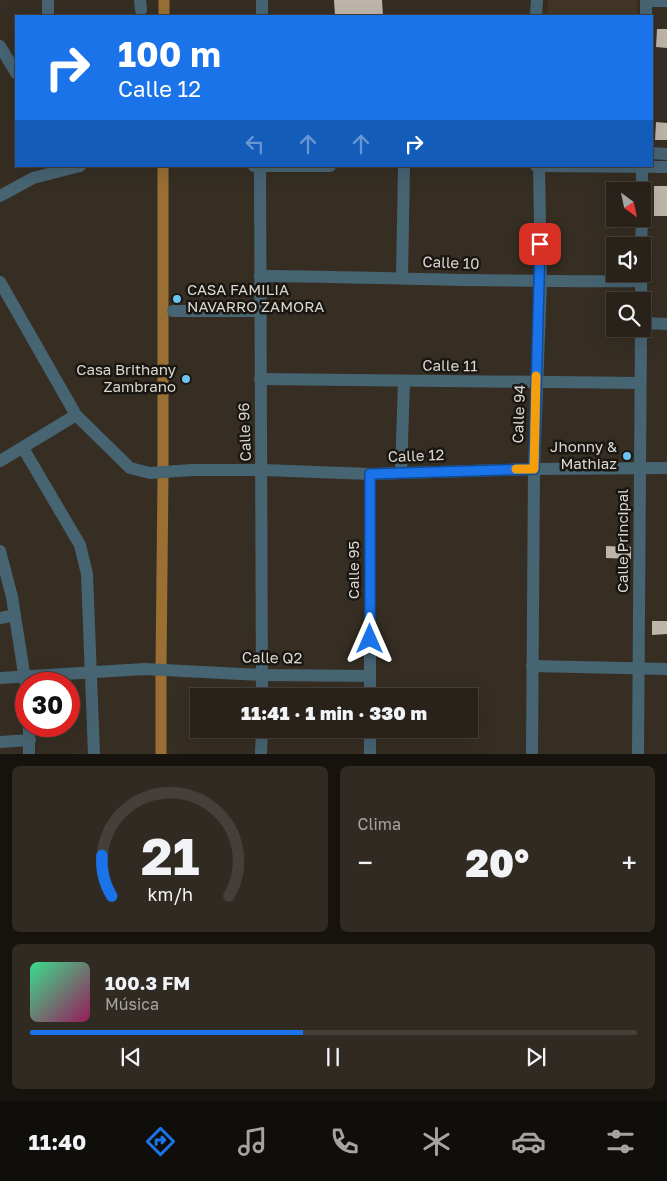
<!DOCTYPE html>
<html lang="es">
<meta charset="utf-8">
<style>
body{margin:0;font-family:"Golos Text",sans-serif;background:#302a23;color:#f1f3f6;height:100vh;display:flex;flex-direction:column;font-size:19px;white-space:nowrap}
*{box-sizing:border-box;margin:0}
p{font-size:16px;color:#a5a4a2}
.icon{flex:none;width:28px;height:28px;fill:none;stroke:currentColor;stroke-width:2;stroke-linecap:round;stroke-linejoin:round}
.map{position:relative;height:754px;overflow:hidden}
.side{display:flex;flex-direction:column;gap:12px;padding:12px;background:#16130e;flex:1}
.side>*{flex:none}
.top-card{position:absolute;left:15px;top:15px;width:638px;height:152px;border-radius:0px;box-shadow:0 5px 20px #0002,0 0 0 1px #443f39;background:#1a73e8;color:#fff;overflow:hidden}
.needle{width:32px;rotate:147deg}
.tools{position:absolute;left:606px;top:182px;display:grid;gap:10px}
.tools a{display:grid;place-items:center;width:45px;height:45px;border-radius:0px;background:#28221a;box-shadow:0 5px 20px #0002,0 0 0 1px #443f39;font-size:25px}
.speed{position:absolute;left:15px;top:672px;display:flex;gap:10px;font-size:25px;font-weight:700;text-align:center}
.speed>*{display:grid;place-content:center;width:65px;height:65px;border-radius:50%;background:#28221a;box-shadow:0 5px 20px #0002,0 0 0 1px #443f39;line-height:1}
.speed .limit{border:8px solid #d22;background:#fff;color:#111}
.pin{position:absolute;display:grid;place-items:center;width:42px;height:42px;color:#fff;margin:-21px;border-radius:10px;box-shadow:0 2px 8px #0006}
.me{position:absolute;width:55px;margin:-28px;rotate:0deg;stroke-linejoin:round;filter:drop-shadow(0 0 4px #0008)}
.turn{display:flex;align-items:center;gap:18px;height:105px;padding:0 20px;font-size:22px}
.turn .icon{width:65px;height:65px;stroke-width:2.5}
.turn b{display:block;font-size:35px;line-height:42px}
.lanes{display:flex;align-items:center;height:48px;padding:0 20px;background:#0003;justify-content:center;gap:25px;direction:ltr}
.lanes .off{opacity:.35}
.big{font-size:38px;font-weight:800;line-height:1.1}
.side .tile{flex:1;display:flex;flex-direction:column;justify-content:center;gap:8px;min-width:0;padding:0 18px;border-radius:8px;background:#302a23}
.side .dial{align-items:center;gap:0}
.dial svg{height:130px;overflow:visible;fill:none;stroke:#443f39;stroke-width:7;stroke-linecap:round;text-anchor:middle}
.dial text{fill:#f1f3f6;stroke:none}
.song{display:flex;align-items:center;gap:15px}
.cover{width:60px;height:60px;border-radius:8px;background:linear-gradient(135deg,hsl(150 70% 55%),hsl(330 70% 35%))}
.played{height:5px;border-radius:2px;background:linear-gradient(90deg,#1a73e8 45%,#443f39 45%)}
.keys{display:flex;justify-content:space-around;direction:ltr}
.heat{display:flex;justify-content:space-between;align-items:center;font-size:28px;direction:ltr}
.side .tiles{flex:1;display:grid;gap:12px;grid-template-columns:1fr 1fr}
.tile:last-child{grid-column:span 2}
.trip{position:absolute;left:190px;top:688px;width:288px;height:50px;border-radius:0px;background:#28221a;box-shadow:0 5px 20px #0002,0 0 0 1px #443f39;font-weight:800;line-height:50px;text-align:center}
.tabs{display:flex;height:80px;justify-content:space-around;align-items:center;background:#100e0a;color:#a5a4a2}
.tabs .icon{width:35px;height:35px}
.tabs .on{color:#1a73e8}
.tabs b{font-size:22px;color:#f1f3f6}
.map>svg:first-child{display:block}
.built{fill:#413525}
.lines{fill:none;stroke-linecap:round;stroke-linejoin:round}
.canal{stroke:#996f33;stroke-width:11}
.building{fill:#bfb5a8}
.minor{stroke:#476473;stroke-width:12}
.route-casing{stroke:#114b97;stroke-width:12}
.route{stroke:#1a73e8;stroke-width:9}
.slow{stroke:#f59e0b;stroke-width:9}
.poi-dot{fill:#6ac3f1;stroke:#1a1712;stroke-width:2}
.labels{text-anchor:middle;stroke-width:5;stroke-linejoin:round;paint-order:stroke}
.street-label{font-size:15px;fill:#dbd6d0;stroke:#1a1712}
.poi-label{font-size:15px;fill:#dbd6d0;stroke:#1a1712;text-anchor:end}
</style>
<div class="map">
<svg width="667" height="754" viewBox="0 0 667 754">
<rect width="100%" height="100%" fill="#362e23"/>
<path class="built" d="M 548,0 L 637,0 L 637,16 L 547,16 Z"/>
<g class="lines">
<g class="canal">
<path d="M 164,0 L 164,16"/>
<path d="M 163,469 L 163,166"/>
<path d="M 161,668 L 163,476"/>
<path d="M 161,754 L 161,674"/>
</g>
</g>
<g class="building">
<path d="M 334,0 L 382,0 L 383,16 L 335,16 Z"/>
<path d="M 657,29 L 667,29 L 667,48 L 656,47 Z"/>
<path d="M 656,122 L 667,123 L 667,140 L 655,140 Z"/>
<rect x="617" y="183" width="17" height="8"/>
<rect x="654" y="186" width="13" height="30"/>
<path d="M 606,546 L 631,547 L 631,559 L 606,558 Z"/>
<path d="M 652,621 L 667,621 L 667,634 L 652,635 Z"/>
</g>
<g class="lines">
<g class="minor">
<path d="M 140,0 L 141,10"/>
<path d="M 262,0 L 262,16"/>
<path d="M 646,1 L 667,1"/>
<path d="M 48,16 L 48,0"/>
<path d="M 536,16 L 537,0"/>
<path d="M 646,16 L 646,0"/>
<path d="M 0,46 L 16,73"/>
<path d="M 651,153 L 667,154"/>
<path d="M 254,166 L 330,166"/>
<path d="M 260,166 L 262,696"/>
<path d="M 536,166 L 667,167"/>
<path d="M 642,191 L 642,166"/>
<path d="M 0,196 L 33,178 L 80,166"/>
<path d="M 641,246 L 642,219"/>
<path d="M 260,276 C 387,277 514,283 641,281"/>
<path d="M 402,278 L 404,166"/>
<path d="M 0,282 L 76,415 L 130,468 L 150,473 L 192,470 L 263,470 L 370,474 L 534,469 L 667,468"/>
<path d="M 641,301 L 641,274"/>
<path d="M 173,311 L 260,311"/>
<path d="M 642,323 L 667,324"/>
<path d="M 260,379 L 640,383"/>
<path d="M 23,448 L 80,545 L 87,574 L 94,754"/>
<path d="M 0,461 L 76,415"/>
<path d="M 401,473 L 404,381"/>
<path d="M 0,551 L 12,597 L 26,686"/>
<path d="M 0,618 L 15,615"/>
<path d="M 532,666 L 667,669"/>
<path d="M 0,678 L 144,669 L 263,675 L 370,676"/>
<path d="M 370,696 L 370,474"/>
<path d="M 0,742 L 30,740"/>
<path d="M 29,754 L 29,726"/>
<path d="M 261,754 L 262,729"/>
<path d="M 370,754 L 370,729"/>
<path d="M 532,754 L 534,469 L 541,282 L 539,166"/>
<path d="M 638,754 L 641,329"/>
</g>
</g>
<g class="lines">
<defs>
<path id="route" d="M 370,639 L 370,474 L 534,469 L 540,244"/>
</defs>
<use href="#route" class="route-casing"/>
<use href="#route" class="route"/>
<path class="slow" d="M 516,469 L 534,469 L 536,376"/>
</g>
<g class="poi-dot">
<circle cx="177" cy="299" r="5"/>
<circle cx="186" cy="379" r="5"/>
<circle cx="627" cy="456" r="5"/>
</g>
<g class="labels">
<g class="street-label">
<text transform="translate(451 263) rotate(2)" y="5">Calle 10</text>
<text transform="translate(450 366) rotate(1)" y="5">Calle 11</text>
<text transform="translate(519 414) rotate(-88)" y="5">Calle 94</text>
<text transform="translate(245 432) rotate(-92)" y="5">Calle 96</text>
<text transform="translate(416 456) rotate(-2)" y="5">Calle 12</text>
<text transform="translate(623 541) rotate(-90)" y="5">Calle Principal</text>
<text transform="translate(354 570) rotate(-90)" y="5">Calle 95</text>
<text transform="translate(272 658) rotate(1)" y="5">Calle Q2</text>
</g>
<g class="poi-label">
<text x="187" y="295" text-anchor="start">CASA FAMILIA<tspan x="187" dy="17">NAVARRO ZAMORA</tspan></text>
<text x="176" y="375">Casa Brithany<tspan x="176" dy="17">Zambrano</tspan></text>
<text x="617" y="452">Jhonny &amp;<tspan x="617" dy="17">Mathiaz</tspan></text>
</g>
</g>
</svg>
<div class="tools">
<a><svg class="needle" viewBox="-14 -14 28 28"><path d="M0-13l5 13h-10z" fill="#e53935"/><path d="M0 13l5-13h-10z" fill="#a5a4a2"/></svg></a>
<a><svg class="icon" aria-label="sound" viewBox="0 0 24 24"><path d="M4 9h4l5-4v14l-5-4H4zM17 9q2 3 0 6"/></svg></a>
<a><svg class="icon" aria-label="search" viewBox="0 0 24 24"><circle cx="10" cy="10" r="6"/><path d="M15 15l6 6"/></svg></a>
</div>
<div class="speed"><div class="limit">30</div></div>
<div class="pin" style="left:540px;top:244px;background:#d93025"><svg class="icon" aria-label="arrive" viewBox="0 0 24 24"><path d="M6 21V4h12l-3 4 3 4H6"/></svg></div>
<svg class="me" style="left:370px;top:639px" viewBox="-20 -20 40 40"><path d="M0-17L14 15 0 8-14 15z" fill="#1a73e8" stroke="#fff" stroke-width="4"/></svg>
<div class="trip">11:41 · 1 min · 330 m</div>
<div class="top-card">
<div class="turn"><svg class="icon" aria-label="right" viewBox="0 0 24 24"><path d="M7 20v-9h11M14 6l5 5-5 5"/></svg><div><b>100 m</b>Calle 12</div></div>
<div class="lanes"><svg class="icon off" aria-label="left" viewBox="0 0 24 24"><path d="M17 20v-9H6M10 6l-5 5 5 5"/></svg><svg class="icon off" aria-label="ahead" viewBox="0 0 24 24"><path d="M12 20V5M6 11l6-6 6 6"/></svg><svg class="icon off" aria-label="ahead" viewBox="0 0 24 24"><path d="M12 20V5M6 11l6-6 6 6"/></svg><svg class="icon" aria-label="right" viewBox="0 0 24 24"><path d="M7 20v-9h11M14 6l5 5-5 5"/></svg></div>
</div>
</div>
<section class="side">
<div class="tiles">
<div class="tile dial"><svg viewBox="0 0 100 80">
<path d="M14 69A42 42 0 1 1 86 69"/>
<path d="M14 69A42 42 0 0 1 8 44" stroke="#1a73e8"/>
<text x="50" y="56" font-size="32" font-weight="700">21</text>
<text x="50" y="72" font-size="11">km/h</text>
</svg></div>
<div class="tile"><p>Clima</p>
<div class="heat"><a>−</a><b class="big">20°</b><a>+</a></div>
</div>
<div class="tile">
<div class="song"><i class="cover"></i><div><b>100.3 FM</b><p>Música</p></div></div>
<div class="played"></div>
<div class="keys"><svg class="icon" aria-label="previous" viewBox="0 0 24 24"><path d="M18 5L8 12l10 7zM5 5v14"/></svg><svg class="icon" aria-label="pause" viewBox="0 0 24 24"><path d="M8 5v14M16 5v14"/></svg><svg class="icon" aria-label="next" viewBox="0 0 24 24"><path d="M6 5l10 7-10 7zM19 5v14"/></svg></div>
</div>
</div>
</section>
<nav class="tabs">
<b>11:40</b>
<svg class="icon on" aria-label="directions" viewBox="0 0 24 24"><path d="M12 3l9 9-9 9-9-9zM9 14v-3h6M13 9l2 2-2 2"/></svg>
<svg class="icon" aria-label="music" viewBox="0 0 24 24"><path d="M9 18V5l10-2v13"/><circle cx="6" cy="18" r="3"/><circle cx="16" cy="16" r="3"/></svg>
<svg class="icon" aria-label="phone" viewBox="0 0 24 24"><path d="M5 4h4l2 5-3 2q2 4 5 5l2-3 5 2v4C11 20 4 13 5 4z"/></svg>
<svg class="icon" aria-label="climate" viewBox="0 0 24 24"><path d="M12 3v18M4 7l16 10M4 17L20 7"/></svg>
<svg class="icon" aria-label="car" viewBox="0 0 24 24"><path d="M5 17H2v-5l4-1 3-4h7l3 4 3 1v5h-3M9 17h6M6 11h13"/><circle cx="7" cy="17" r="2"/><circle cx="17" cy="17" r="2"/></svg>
<svg class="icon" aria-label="filters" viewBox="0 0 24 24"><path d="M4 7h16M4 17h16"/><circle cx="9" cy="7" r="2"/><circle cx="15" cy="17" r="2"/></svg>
</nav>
